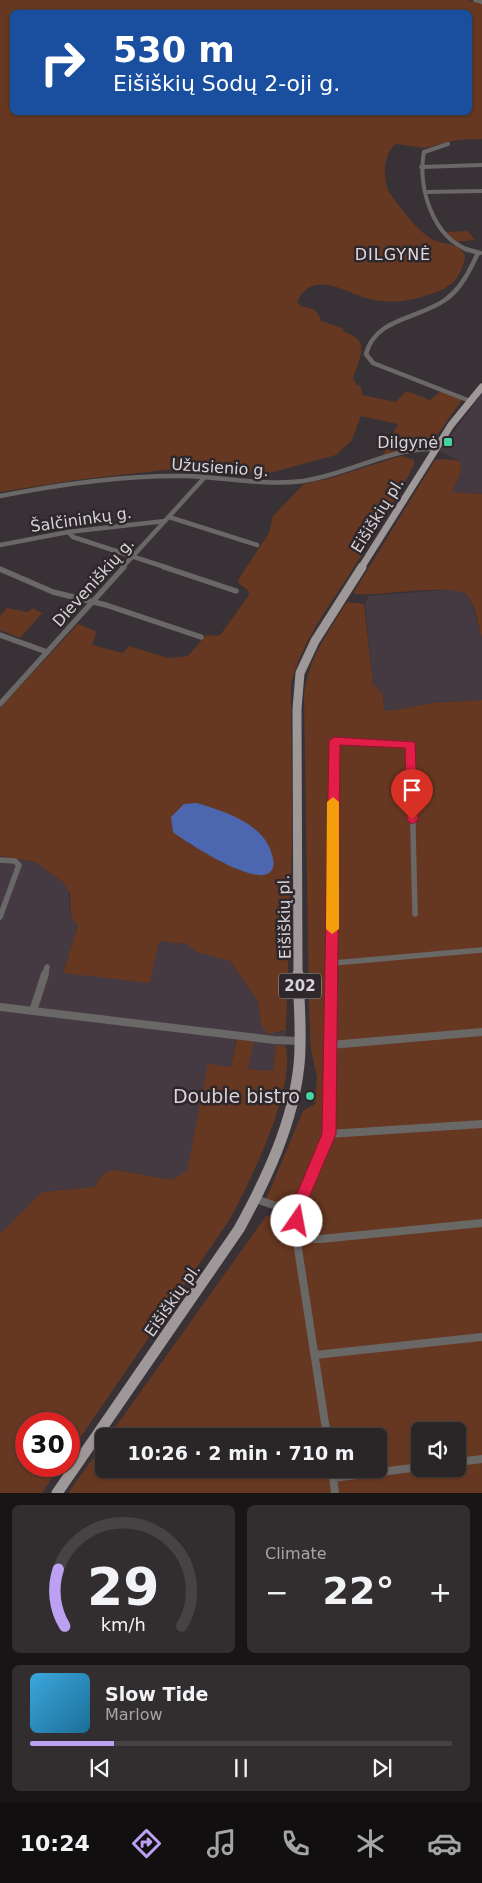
<!DOCTYPE html>
<meta charset="utf-8">
<style>
body{margin:0;font-family:"DejaVu Sans",sans-serif;background:#322e30;color:#f1f3f6;height:100vh;display:flex;flex-direction:column;font-size:19px;white-space:nowrap}
*{box-sizing:border-box;margin:0}
p{font-size:16px;color:#a5a5a8}
.icon{flex:none;width:28px;height:28px;fill:none;stroke:currentColor;stroke-width:2;stroke-linecap:round;stroke-linejoin:round}
.map{position:relative;height:1493px;overflow:hidden}
.sheet{display:flex;flex-direction:column;gap:12px;padding:12px;background:#171516;flex:1}
.sheet>*{flex:none}
.top-card{position:absolute;left:10px;top:10px;width:462px;height:105px;border-radius:8px;box-shadow:0 1px 4px #0004,0 0 0 1px #464345;background:#1a4fa0;color:#fff;overflow:hidden}
.buttons{position:absolute;left:411px;top:1422px;display:grid;gap:10px}
.buttons a{display:grid;place-items:center;width:55px;height:55px;border-radius:8px;background:#2a2628;box-shadow:0 1px 4px #0004,0 0 0 1px #464345;font-size:25px}
.speed{position:absolute;left:15px;top:1412px;display:flex;gap:10px;font-size:25px;font-weight:700;text-align:center}
.speed>*{display:grid;place-content:center;width:65px;height:65px;border-radius:50%;background:#2a2628;box-shadow:0 1px 4px #0004,0 0 0 1px #464345;line-height:1}
.speed .limit{border:8px solid #d22;background:#fff;color:#111}
.pin{position:absolute;display:grid;place-items:center;width:42px;height:42px;color:#fff;margin:-51px -21px;border-radius:50% 50% 50% 0;rotate:-45deg;box-shadow:0 0 5px #0007}
.pin .icon{rotate:45deg}
.me{position:absolute;width:55px;margin:-28px;rotate:12deg;stroke-linejoin:round;filter:drop-shadow(0 0 4px #0008)}
.turn{display:flex;align-items:center;gap:18px;height:105px;padding:0 20px;font-size:22px}
.turn .icon{width:65px;height:65px;stroke-width:2.5}
.turn b{display:block;font-size:35px;line-height:42px}
.big{font-size:38px;font-weight:800;line-height:1.1}
.sheet .tile{flex:1;display:flex;flex-direction:column;justify-content:center;gap:8px;min-width:0;padding:0 18px;border-radius:8px;background:#322e30}
.sheet .dial{align-items:center;gap:0}
.dial svg{height:130px;overflow:visible;fill:none;stroke:#464345;stroke-width:7;stroke-linecap:round;text-anchor:middle}
.dial text{fill:#f1f3f6;stroke:none}
.song{display:flex;align-items:center;gap:15px}
.cover{width:60px;height:60px;border-radius:8px;background:linear-gradient(135deg,hsl(200 70% 55%),hsl(200 70% 35%))}
.played{height:5px;border-radius:2px;background:linear-gradient(90deg,#bca0f2 20%,#464345 20%)}
.keys{display:flex;justify-content:space-around;direction:ltr}
.heat{display:flex;justify-content:space-between;align-items:center;font-size:28px;direction:ltr}
.sheet .tiles{flex:1;display:grid;gap:12px;grid-template-columns:1fr 1fr}
.tile:last-child{grid-column:span 2}
.trip{position:absolute;left:95px;top:1428px;width:292px;height:50px;border-radius:8px;background:#2a2628;box-shadow:0 1px 4px #0004,0 0 0 1px #464345;font-weight:800;line-height:50px;text-align:center}
.dock{display:flex;height:80px;justify-content:space-around;align-items:center;background:#110f10;color:#a5a5a8}
.dock .icon{width:35px;height:35px}
.dock .active{color:#bca0f2}
.dock b{font-size:22px;color:#f1f3f6}
.map>svg:first-child{display:block}
.built{fill:#453a42}
.green{fill:#663821;fill-rule:evenodd}
.water{fill:#4d66b0}
.lines{fill:none;stroke-linecap:round;stroke-linejoin:round}
.street-far3{stroke:#6a6767;stroke-width:4}
.street-far2{stroke:#6a6767;stroke-width:4.5}
.street-far1{stroke:#6a6767;stroke-width:5.5}
.street{stroke:#6a6767;stroke-width:8}
.primary-far2{stroke:#9f9898;stroke-width:7}
.primary-far1{stroke:#9f9898;stroke-width:9}
.primary{stroke:#9f9898;stroke-width:11}
.route{fill:#e11d48;stroke:#92132f}
.slow{fill:#f59e0b}
.poi-dot{fill:#46d49e;stroke:#2e282c;stroke-width:2}
.labels{text-anchor:middle;stroke-width:5;stroke-linejoin:round;paint-order:stroke}
.shield{fill:#2e282c;stroke:#a4a0a3;stroke-width:1}
.shield-label{font-size:15px;font-weight:bold;fill:#d7d3d6}
.far-quarter-label{font-size:16px;letter-spacing:1px;fill:#e0d8dd;stroke:#2e282c}
.poi-label{font-size:16px;fill:#d7d3d6;stroke:#2e282c;text-anchor:end}
.street-label{font-size:16px;fill:#d7d3d6;stroke:#2e282c}
.near-poi-label{font-size:19px;fill:#d7d3d6;stroke:#2e282c;text-anchor:end}
</style>
<div class="map">
<svg width="482" height="1493" viewBox="0 0 482 1493">
<rect width="100%" height="100%" fill="#383236"/>
<g class="built">
<path d="M 482,393 L 482,494 L 452,492 L 462,469 L 459,461 L 440,451 Z"/>
<path d="M 456,589 L 470,597 L 482,638 L 482,700 L 432,703 L 390,711 L 384,710 L 383,694 L 373,684 L 365,604 L 369,596 Z"/>
<path d="M 0,856 L 35,862 L 63,882 L 68,889 L 71,917 L 78,924 L 63,973 L 159,940 L 186,944 L 200,953 L 230,961 L 258,1001 L 261,1025 L 278,1033 L 286,1030 L 286,1047 L 276,1045 L 273,1071 L 248,1069 L 236,1038 L 231,1067 L 187,1171 L 181,1175 L 172,1180 L 117,1170 L 101,1176 L 95,1187 L 42,1192 L 0,1234 Z"/>
</g>
<g class="green">
<path d="M 0,0 L 468,0 L 482,4 L 482,139 L 456,140 L 425,148 L 396,144 C 390,148 386,158 385,166 C 385,174 385,185 389,192 C 398,205 418,232 432,239 C 442,245 456,242 463,252 C 466,255 465,258 464,262 C 459,280 450,287 434,293 C 414,300 396,304 374,300 C 350,296 313,266 297,302 L 301,306 C 313,309 318,309 321,321 L 342,328 L 344,332 C 372,340 359,358 353,379 L 357,385 L 361,386 L 362,395 L 396,402 L 406,391 L 430,400 L 441,391 L 462,400 L 435,438 L 429,443 L 383,455 L 398,424 L 361,416 L 352,440 L 336,455 L 266,474 L 193,467 L 75,480 L 0,492 ZM 12,12 L 470,12 L 470,112 L 12,112 Z"/>
<path d="M 468,231 L 475,240 L 454,242 L 446,232 Z"/>
<path d="M 401,456 L 414,460 L 414,465 C 394,502 373,538 350,573 C 328,608 301,643 291,684 L 292,844 L 286,1030 L 268,1034 L 261,1025 L 258,1001 L 230,961 L 200,953 L 186,944 L 159,941 L 150,983 L 63,973 L 78,925 L 71,917 L 70,894 L 63,882 L 35,862 L 0,856 L 0,708 L 78,624 L 95,631 L 96,634 L 92,645 L 123,653 L 129,646 L 168,658 L 188,656 L 206,635 L 218,636 L 221,634 L 249,595 L 248,590 L 239,584 L 238,580 L 269,533 L 273,516 L 304,484 L 331,478 ZM 197,803 L 208,807 L 252,874 L 187,843 Z"/>
<path d="M 445,459 L 459,461 L 462,469 L 452,492 L 482,494 L 482,638 C 478,626 476,607 469,597 C 458,581 378,597 355,594 L 354,592 L 435,460 Z"/>
<path d="M 347,602 L 364,604 L 373,684 L 383,694 L 384,710 L 390,711 L 432,703 L 482,700 L 482,1493 L 68,1493 L 104,1443 L 104,1469 L 379,1469 L 379,1436 L 109,1436 L 266,1216 L 285,1215 L 290,1207 L 267,1200 L 267,1197 L 303,1111 L 315,1104 L 317,1077 L 311,1050 L 309,1004 L 304,696 C 308,659 328,632 347,602 ZM 420,1431 L 458,1431 L 458,1469 L 420,1469 Z"/>
<path d="M 7,608 L 28,612 L 33,608 L 42,613 L 20,638 L 0,630 L 0,616 Z"/>
<path d="M 237,1038 L 254,1040 L 248,1069 L 273,1071 L 276,1044 L 286,1047 C 295,1090 251,1180 230,1219 L 69,1454 L 69,1424 L 26,1424 L 26,1466 L 60,1466 L 42,1493 L 0,1493 L 0,1234 L 42,1192 L 95,1187 C 100,1176 104,1171 117,1170 L 172,1180 L 187,1171 L 208,1064 L 231,1067 Z"/>
</g>
<path class="water" d="M 197,803 C 225,812 264,823 272,855 C 274,861 275,868 269,873 C 253,885 187,843 173,832 L 171,817 L 184,804 Z"/>
<g class="lines">
<g class="street-far3">
<path d="M 475,0 L 482,2"/>
<path d="M 448,144 L 424,152 C 417,187 433,238 469,250"/>
<path d="M 421,167 L 482,165"/>
<path d="M 428,192 L 482,191"/>
</g>
<g class="street-far2">
<path d="M 465,249 L 480,253"/>
<path d="M 470,401 L 373,363 L 366,354 C 375,318 418,319 445,300 C 461,289 470,270 478,253"/>
<path d="M 0,496 C 61,484 123,475 185,476 C 224,477 264,486 303,481 C 348,475 390,447 436,449"/>
<path d="M 169,517 L 257,545"/>
<path d="M 68,532 L 73,537 L 168,568"/>
<path d="M 0,545 L 68,532 L 165,521"/>
<path d="M 122,568 L 205,477"/>
</g>
<g class="street-far1">
<path d="M 164,567 L 236,591"/>
<path d="M 0,569 L 53,592 L 106,605 L 201,637"/>
<path d="M 0,635 L 47,652"/>
<path d="M 0,704 L 124,567"/>
<path d="M 0,860 L 15,861 L 19,865 L 0,917"/>
<path d="M 333,963 L 482,950"/>
<path d="M 45,975 L 47,967"/>
<path d="M 331,975 L 334,741 L 411,744 L 415,914"/>
</g>
<g class="street">
<path d="M 0,1007 L 274,1040 L 300,1041"/>
<path d="M 33,1011 L 45,974"/>
<path d="M 330,1045 L 482,1032"/>
<path d="M 329,1134 L 482,1124"/>
<path d="M 256,1199 L 296,1213"/>
<path d="M 304,1232 L 314,1239 L 321,1239 L 482,1223"/>
<path d="M 315,1355 L 482,1337"/>
<path d="M 327,1436 L 297,1242 L 304,1232 L 297,1221 L 296,1213 L 329,1134 L 331,974"/>
<path d="M 458,1462 L 482,1459"/>
<path d="M 332,1469 L 335,1493"/>
<path d="M 333,1478 L 420,1467"/>
</g>
<path class="primary-far2" d="M 361,568 L 451,425 L 482,387"/>
<path class="primary-far1" d="M 298,975 L 297,709 L 300,673 L 315,641 L 362,567"/>
<path class="primary" d="M 57,1493 L 239,1229 C 267,1178 293,1123 299,1065 C 302,1035 299,1004 298,974"/>
</g>
<path class="route" d="M 334,737 L 415,742 L 418,820 L 412,824 L 407,820 L 405,748 L 340,745 L 336,1134 L 308,1200 L 302,1225 L 297,1227 L 292,1225 L 289,1213 L 322,1134 L 329,741 Z"/>
<path class="slow" d="M 333,797 L 339,802 L 339,929 L 332,934 L 326,929 L 327,802 Z"/>
<g class="poi-dot">
<rect x="443" y="437" width="10" height="10" rx="2.5"/>
<circle cx="310" cy="1096" r="5"/>
</g>
<g class="labels">
<rect class="shield" x="279" y="973.5" width="42" height="25" rx="4"/>
<g class="shield-label">
<text x="300" y="991">202</text>
</g>
<g class="far-quarter-label">
<text x="393" y="260">DILGYNĖ</text>
</g>
<g class="poi-label">
<text x="438" y="448">Dilgynė</text>
</g>
<g class="street-label">
<text transform="translate(220 467) rotate(4)" y="6">Užusienio g.</text>
<text transform="translate(377 515) rotate(-58)" y="6">Eišiškių pl.</text>
<text transform="translate(81 519) rotate(-8)" y="6">Šalčininkų g.</text>
<text transform="translate(93 582) rotate(-48)" y="6">Dieveniškių g.</text>
<text transform="translate(284 917) rotate(-91)" y="6">Eišiškių pl.</text>
<text transform="translate(172 1300) rotate(-55)" y="6">Eišiškių pl.</text>
</g>
<g class="near-poi-label">
<text x="300" y="1103">Double bistro</text>
</g>
</g>
</svg>
<div class="buttons">
<a><svg class="icon" aria-label="sound" viewBox="0 0 24 24"><path d="M4 9h4l5-4v14l-5-4H4zM17 9q2 3 0 6"/></svg></a>
</div>
<div class="speed"><div class="limit">30</div></div>
<div class="pin" style="left:412px;top:820px;background:#d93025"><svg class="icon" aria-label="arrive" viewBox="0 0 24 24"><path d="M6 21V4h12l-3 4 3 4H6"/></svg></div>
<svg class="me" style="left:297px;top:1221px" viewBox="-20 -20 40 40"><circle r="19" fill="#fff"/><path d="M0-13L10 11 0 6-10 11z" fill="#e11d48"/></svg>
<div class="trip">10:26 · 2 min · 710 m</div>
<div class="top-card">
<div class="turn"><svg class="icon" aria-label="right" viewBox="0 0 24 24"><path d="M7 20v-9h11M14 6l5 5-5 5"/></svg><div><b>530 m</b>Eišiškių Sodų 2-oji g.</div></div>
</div>
</div>
<section class="sheet">
<div class="tiles">
<div class="tile dial"><svg viewBox="0 0 100 80">
<path d="M14 69A42 42 0 1 1 86 69"/>
<path d="M14 69A42 42 0 0 1 10 34" stroke="#bca0f2"/>
<text x="50" y="56" font-size="32" font-weight="700">29</text>
<text x="50" y="72" font-size="11">km/h</text>
</svg></div>
<div class="tile"><p>Climate</p>
<div class="heat"><a>−</a><b class="big">22°</b><a>+</a></div>
</div>
<div class="tile">
<div class="song"><i class="cover"></i><div><b>Slow Tide</b><p>Marlow</p></div></div>
<div class="played"></div>
<div class="keys"><svg class="icon" aria-label="previous" viewBox="0 0 24 24"><path d="M18 5L8 12l10 7zM5 5v14"/></svg><svg class="icon" aria-label="pause" viewBox="0 0 24 24"><path d="M8 5v14M16 5v14"/></svg><svg class="icon" aria-label="next" viewBox="0 0 24 24"><path d="M6 5l10 7-10 7zM19 5v14"/></svg></div>
</div>
</div>
</section>
<nav class="dock">
<b>10:24</b>
<svg class="icon active" aria-label="directions" viewBox="0 0 24 24"><path d="M12 3l9 9-9 9-9-9zM9 14v-3h6M13 9l2 2-2 2"/></svg>
<svg class="icon" aria-label="music" viewBox="0 0 24 24"><path d="M9 18V5l10-2v13"/><circle cx="6" cy="18" r="3"/><circle cx="16" cy="16" r="3"/></svg>
<svg class="icon" aria-label="phone" viewBox="0 0 24 24"><path d="M5 4h4l2 5-3 2q2 4 5 5l2-3 5 2v4C11 20 4 13 5 4z"/></svg>
<svg class="icon" aria-label="climate" viewBox="0 0 24 24"><path d="M12 3v18M4 7l16 10M4 17L20 7"/></svg>
<svg class="icon" aria-label="car" viewBox="0 0 24 24"><path d="M5 17H2v-5l4-1 3-4h7l3 4 3 1v5h-3M9 17h6M6 11h13"/><circle cx="7" cy="17" r="2"/><circle cx="17" cy="17" r="2"/></svg>
</nav>
